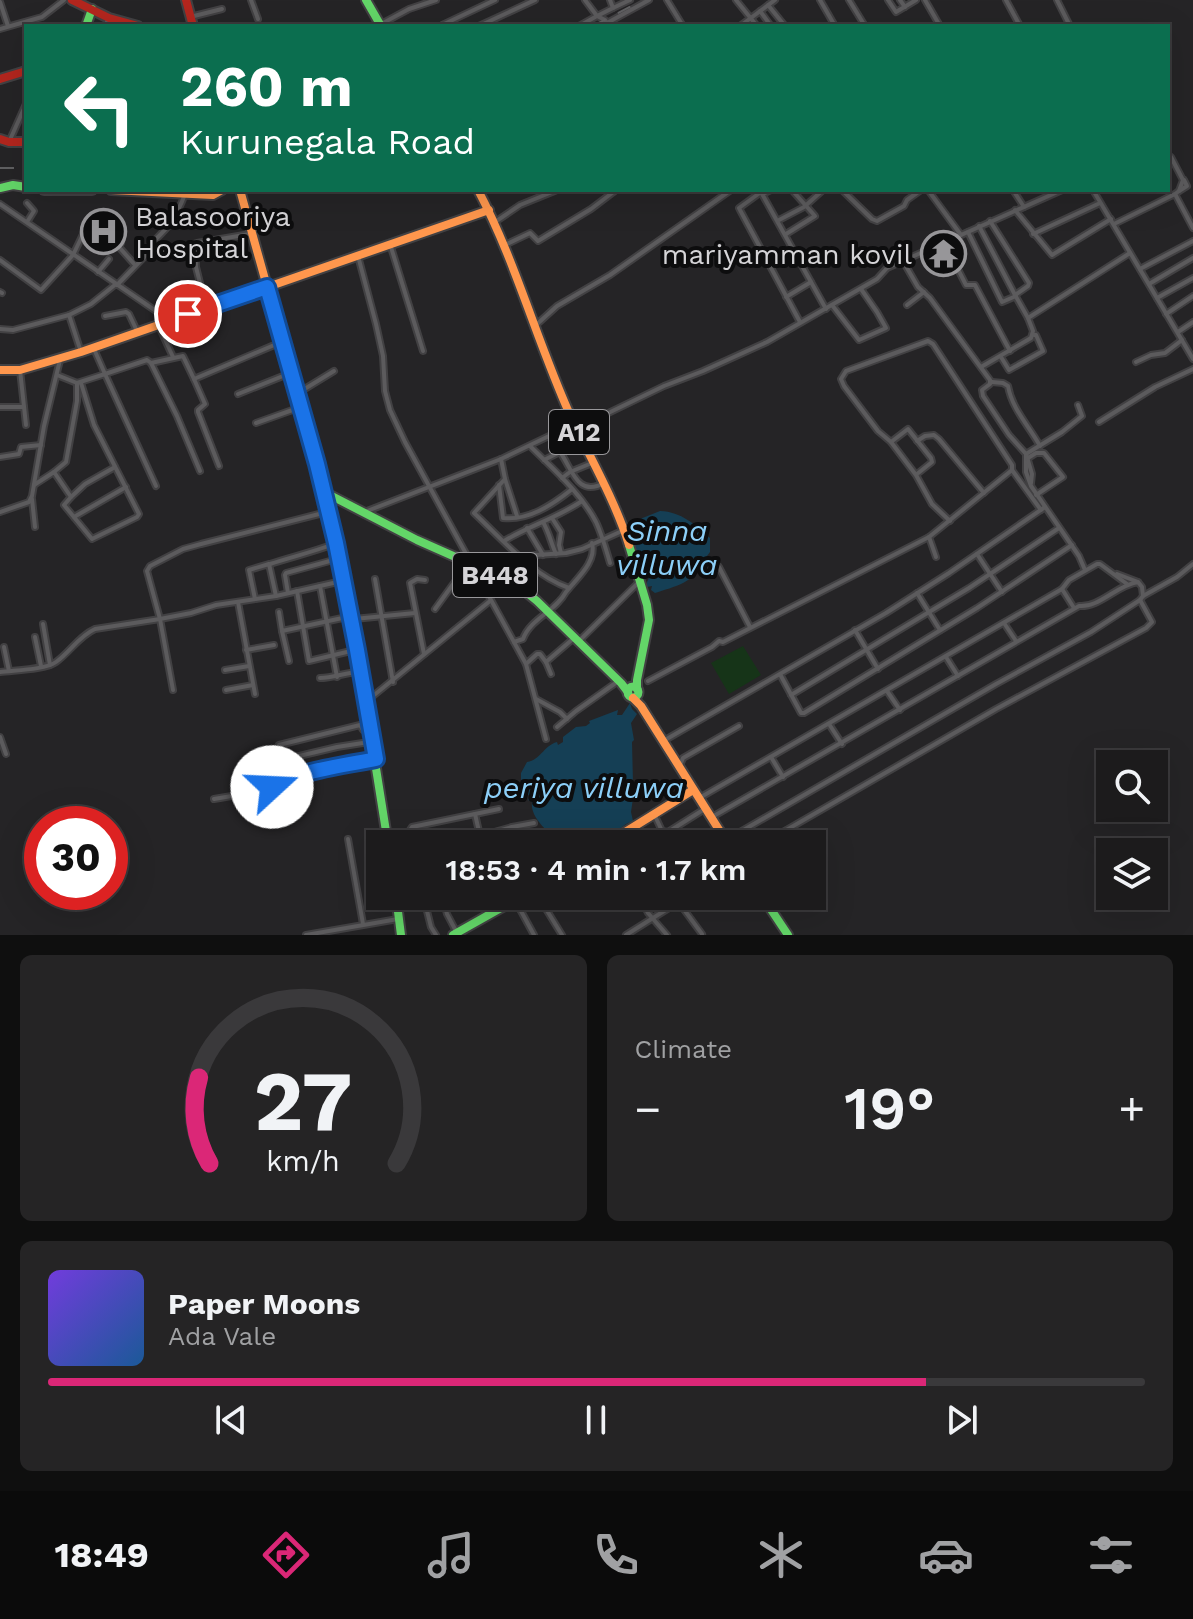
<!DOCTYPE html>
<meta charset="utf-8">
<style>
body{margin:0;font-family:"Work Sans",sans-serif;background:#252425;color:#f1f3f6;height:100vh;display:flex;flex-direction:column;font-size:30px;white-space:nowrap}
*{box-sizing:border-box;margin:0}
p{font-size:26px;color:#a0a1a3}
.icon{flex:none;width:44px;height:44px;fill:none;stroke:currentColor;stroke-width:2;stroke-linecap:round;stroke-linejoin:round}
.map{position:relative;height:935px;overflow:hidden}
.panel{display:flex;flex-direction:column;gap:20px;padding:20px;background:#0f0f0f;flex:1}
.panel>*{flex:none}
.hud{position:absolute;left:24px;top:24px;width:1146px;height:168px;border-radius:0px;box-shadow:0 8px 32px #0002,0 0 0 2px #3a393b;background:#0b6e4f;color:#fff;overflow:hidden}
.buttons{position:absolute;left:1096px;top:750px;display:grid;gap:16px}
.buttons a{display:grid;place-items:center;width:72px;height:72px;border-radius:0px;background:#1c1b1c;box-shadow:0 8px 32px #0002,0 0 0 2px #3a393b;font-size:40px}
.speed{position:absolute;left:24px;top:806px;display:flex;gap:16px;font-size:40px;font-weight:700;text-align:center}
.speed>*{display:grid;place-content:center;width:104px;height:104px;border-radius:50%;background:#1c1b1c;box-shadow:0 8px 32px #0002,0 0 0 2px #3a393b;line-height:1}
.speed .limit{border:12px solid #d22;background:#fff;color:#111}
.pin{position:absolute;display:grid;place-items:center;width:68px;height:68px;color:#fff;margin:-34px;border:4px solid #fff;border-radius:50%;box-shadow:0 2px 8px #0007}
.me{position:absolute;width:88px;margin:-44px;rotate:70deg;stroke-linejoin:round;filter:drop-shadow(0 0 6px #0008)}
.turn{display:flex;align-items:center;gap:28px;height:168px;padding:0 24px;font-size:36px}
.turn .icon{width:104px;height:104px;stroke-width:2.5}
.turn b{display:block;font-size:56px;line-height:68px}
.big{font-size:60px;font-weight:600;line-height:1.1}
.panel .tile{flex:1;display:flex;flex-direction:column;justify-content:center;gap:12px;min-width:0;padding:0 28px;border-radius:12px;background:#252425}
.panel .dial{align-items:center;gap:0}
.dial svg{height:208px;overflow:visible;fill:none;stroke:#3a393b;stroke-width:7;stroke-linecap:round;text-anchor:middle}
.dial text{fill:#f1f3f6;stroke:none}
.song{display:flex;align-items:center;gap:24px}
.cover{width:96px;height:96px;border-radius:12px;background:linear-gradient(135deg,hsl(260 70% 55%),hsl(210 70% 35%))}
.played{height:8px;border-radius:4px;background:linear-gradient(90deg,#db2777 80%,#3a393b 80%)}
.keys{display:flex;justify-content:space-around;direction:ltr}
.heat{display:flex;justify-content:space-between;align-items:center;font-size:44px;direction:ltr}
.panel .tiles{flex:1;display:grid;gap:20px;grid-template-columns:1fr 1fr}
.tile:last-child{grid-column:span 2}
.trip{position:absolute;left:366px;top:830px;width:460px;height:80px;border-radius:0px;background:#1c1b1c;box-shadow:0 8px 32px #0002,0 0 0 2px #3a393b;font-weight:600;line-height:80px;text-align:center}
.tab-bar{display:flex;height:128px;justify-content:space-around;align-items:center;background:#0b0b0b;color:#a0a1a3}
.tab-bar .icon{width:56px;height:56px}
.tab-bar .current{color:#db2777}
.tab-bar b{font-size:36px;color:#f1f3f6}
.map>svg:first-child{display:block}
.green{fill:#163418}
.water{fill:#153f55}
.lines{fill:none;stroke-linecap:round;stroke-linejoin:round}
.street-casing{stroke:#424143;stroke-width:8}
.fast-casing{stroke:#424143;stroke-width:12}
.slow-casing{stroke:#424143;stroke-width:12}
.jam-casing{stroke:#424143;stroke-width:12}
.street{stroke:#5c5b5d;stroke-width:4}
.fast{stroke:#63d668;stroke-width:8}
.slow{stroke:#ff974d;stroke-width:8}
.jam{stroke:#b3261e;stroke-width:8}
.rail{stroke:#606062;stroke-width:2;stroke-dasharray:14 14;stroke-linecap:butt}
.route-casing{stroke:#114b97;stroke-width:20}
.route{stroke:#1a73e8;stroke-width:14}
.labels{text-anchor:middle;stroke-width:8;stroke-linejoin:round;paint-order:stroke}
.shield{fill:#0d0d0e;stroke:#99989b;stroke-width:2}
.shield-label{font-size:26px;font-weight:bold;fill:#d5d4d7}
.poi-label{font-size:28px;fill:#d5d4d7;stroke:#0d0d0e;text-anchor:start}
.water-label{font-size:30px;font-style:italic;fill:#8ccff8;stroke:#0d0d0e}
</style>
<div class="map">
<svg width="1193" height="935" viewBox="0 0 1193 935">
<rect width="100%" height="100%" fill="#252426"/>
<path class="green" d="M 743,646 L 761,675 L 729,694 L 711,663 Z"/>
<g class="water">
<path d="M 660,511 C 682,512 694,524 710,538 L 710,552 L 704,560 L 701,560 C 699,582 673,587 655,593 L 651,590 L 652,586 L 647,587 L 647,582 L 649,578 L 642,577 L 626,531 L 640,519 Z"/>
<path d="M 630,703 L 632,709 L 637,714 L 631,723 L 634,740 L 632,742 L 633,783 L 635,785 L 631,812 L 633,821 L 626,824 L 608,838 L 604,836 L 596,844 L 575,844 L 571,835 L 564,834 L 556,838 C 545,830 530,816 532,802 L 528,800 L 530,796 L 526,793 L 527,788 L 521,783 L 521,773 L 527,762 C 541,760 543,746 557,742 L 558,745 L 563,742 L 563,737 L 576,727 L 586,726 L 590,723 L 589,721 L 618,710 L 617,715 L 622,715 Z"/>
</g>
<g class="lines">
<defs>
<g id="street">
<path d="M 251,0 L 258,19"/>
<path d="M 585,0 L 597,16 L 613,8 L 610,0"/>
<path d="M 667,0 L 683,26"/>
<path d="M 736,0 L 757,26"/>
<path d="M 820,0 L 835,26"/>
<path d="M 849,0 L 865,26"/>
<path d="M 888,0 L 896,12 L 916,0"/>
<path d="M 900,0 L 905,7"/>
<path d="M 925,0 L 940,26"/>
<path d="M 1006,0 L 1020,26"/>
<path d="M 1057,0 L 1070,26"/>
<path d="M 0,2 L 8,26"/>
<path d="M 768,5 L 785,26"/>
<path d="M 613,8 L 630,0"/>
<path d="M 760,11 L 771,26"/>
<path d="M 194,16 L 222,9"/>
<path d="M 383,23 L 409,9 L 436,0"/>
<path d="M 607,23 L 649,0"/>
<path d="M 442,25 L 495,0"/>
<path d="M 105,26 L 109,18"/>
<path d="M 479,26 L 535,0"/>
<path d="M 579,26 L 597,16 L 605,20 L 609,26"/>
<path d="M 740,26 L 775,0"/>
<path d="M 0,29 L 42,17 L 64,0"/>
<path d="M 9,142 L 26,104"/>
<path d="M 1168,155 L 1171,157 L 1183,180 L 1179,191 L 1175,194"/>
<path d="M 842,190 L 872,219 L 877,221 L 904,206 L 907,200 L 921,190"/>
<path d="M 928,190 L 961,235"/>
<path d="M 1013,190 L 1024,207"/>
<path d="M 1093,190 L 1193,359"/>
<path d="M 1179,191 L 1187,186 L 1184,180"/>
<path d="M 761,192 L 739,208 L 740,210 L 800,322"/>
<path d="M 761,192 L 826,309"/>
<path d="M 763,194 L 771,190"/>
<path d="M 0,204 L 169,320"/>
<path d="M 1015,210 L 1052,255 L 1111,219"/>
<path d="M 779,220 L 804,207 L 823,190"/>
<path d="M 990,221 L 1029,283 L 1028,286 L 1015,295 L 1028,318"/>
<path d="M 27,222 L 34,211 L 27,203"/>
<path d="M 495,222 L 520,205 L 557,190"/>
<path d="M 1114,224 L 1175,194 L 1193,228"/>
<path d="M 979,226 L 1015,295"/>
<path d="M 968,232 L 1002,302 L 1016,296"/>
<path d="M 786,234 L 815,216 L 792,190"/>
<path d="M 1033,234 L 1100,203"/>
<path d="M 944,242 L 966,285 L 975,285 L 1010,351"/>
<path d="M 121,243 L 119,247 L 135,265"/>
<path d="M 195,244 L 196,267 L 206,307"/>
<path d="M 390,244 L 423,351"/>
<path d="M 507,244 L 530,233 L 538,241 L 591,209 L 616,190"/>
<path d="M 147,254 L 146,250 C 153,241 162,234 169,225 C 176,215 181,205 185,194"/>
<path d="M 358,256 L 376,324 L 383,356 L 385,391 L 390,410 L 405,442 L 470,561"/>
<path d="M 0,260 L 41,290 L 73,255 L 86,228"/>
<path d="M 903,261 L 918,287 L 930,298 L 990,380 L 990,384 L 982,390 L 983,396 L 1009,435 L 1026,454 L 1062,432 L 1082,416 L 1078,405"/>
<path d="M 1140,269 L 1193,241"/>
<path d="M 98,272 L 109,259"/>
<path d="M 1149,284 L 1193,258"/>
<path d="M 117,285 L 147,254 L 152,256 L 197,243 L 250,234"/>
<path d="M 0,292 L 2,293"/>
<path d="M 786,297 L 811,282"/>
<path d="M 1157,298 L 1193,278"/>
<path d="M 832,305 L 859,340 L 886,328 L 877,312 L 861,289"/>
<path d="M 907,305 L 924,292"/>
<path d="M 1166,314 L 1193,296"/>
<path d="M 69,315 L 91,304 L 116,284"/>
<path d="M 105,316 L 126,312 L 129,314 L 137,331"/>
<path d="M 158,324 L 173,357"/>
<path d="M 536,325 L 557,306 L 610,275 L 731,190"/>
<path d="M 0,329 L 13,330 L 69,315 L 81,352"/>
<path d="M 1178,332 L 1193,322"/>
<path d="M 94,349 L 105,374 L 147,360 L 151,363"/>
<path d="M 1001,357 L 1009,370 L 1043,351 L 1036,335 L 1034,335"/>
<path d="M 1136,362 L 1151,355 L 1165,353 L 1182,340"/>
<path d="M 981,367 L 1031,338 L 1033,331 L 1028,318 L 1130,253"/>
<path d="M 20,370 L 26,425"/>
<path d="M 57,375 L 77,383 L 105,374 L 156,486"/>
<path d="M 194,379 L 183,356 L 151,363 L 177,416 L 200,471"/>
<path d="M 992,382 L 1003,383 L 1008,386 C 1012,409 1029,426 1040,446"/>
<path d="M 298,393 L 334,371"/>
<path d="M 238,394 L 288,374"/>
<path d="M 0,407 L 24,407"/>
<path d="M 573,415 L 589,413 L 600,417 L 664,386 L 703,371 L 767,342 L 877,279 L 887,268 L 1062,190"/>
<path d="M 1099,422 L 1155,387 L 1193,369"/>
<path d="M 256,423 L 298,408"/>
<path d="M 917,441 L 925,436 L 934,435 L 939,439 L 984,493"/>
<path d="M 891,442 L 908,429 L 931,458 L 932,462 L 917,474"/>
<path d="M 530,446 C 553,469 581,493 596,522 C 602,535 606,549 610,563"/>
<path d="M 1026,454 L 1026,472 L 1031,486 L 1079,556 L 1085,570"/>
<path d="M 0,457 L 19,454 L 21,447 L 41,445"/>
<path d="M 1027,457 L 1032,474 L 1031,483"/>
<path d="M 1028,458 L 1036,453 L 1044,453 L 1063,477 L 1036,495"/>
<path d="M 501,459 L 505,479 L 474,513 C 503,540 532,575 569,588"/>
<path d="M 544,460 L 560,452 C 572,468 577,498 604,483"/>
<path d="M 219,466 L 198,412 L 198,410 L 205,404 L 194,379 L 279,343"/>
<path d="M 1012,470 L 1041,510"/>
<path d="M 54,472 L 66,462 L 77,401 L 77,383"/>
<path d="M 562,478 L 570,472 L 592,463"/>
<path d="M 505,479 L 517,516"/>
<path d="M 34,485 L 54,472 L 71,497 L 64,505 L 92,539 L 137,517 L 139,514 L 94,425 L 81,383"/>
<path d="M 499,485 L 503,518 C 528,521 552,505 571,490"/>
<path d="M 71,497 L 85,484 L 115,467"/>
<path d="M 32,499 L 35,527"/>
<path d="M 367,511 L 501,459 L 572,425"/>
<path d="M 0,512 L 29,502 L 32,496 L 44,426 L 60,360"/>
<path d="M 74,517 L 126,487"/>
<path d="M 552,518 L 561,532 L 559,545 L 561,553"/>
<path d="M 543,522 C 549,532 551,543 556,554"/>
<path d="M 527,528 L 543,555"/>
<path d="M 929,537 L 936,557"/>
<path d="M 504,541 C 529,526 557,518 582,501"/>
<path d="M 977,554 L 1002,592"/>
<path d="M 270,564 C 291,557 313,552 334,544"/>
<path d="M 719,567 L 750,627"/>
<path d="M 474,569 L 526,664 L 546,739"/>
<path d="M 1117,574 L 1138,582"/>
<path d="M 375,579 L 393,682"/>
<path d="M 505,579 L 523,558 L 536,555 L 566,553 L 582,549 L 622,531"/>
<path d="M 320,586 L 337,677"/>
<path d="M 1062,589 L 1074,608"/>
<path d="M 297,591 L 309,661 L 355,650"/>
<path d="M 288,593 L 285,575 L 286,573 L 337,559"/>
<path d="M 917,593 L 940,630"/>
<path d="M 255,599 L 249,570 L 269,564 L 276,596"/>
<path d="M 238,602 L 255,694"/>
<path d="M 435,609 L 467,565"/>
<path d="M 279,612 L 282,631 L 347,617"/>
<path d="M 354,619 L 415,613"/>
<path d="M 1004,623 L 1016,641"/>
<path d="M 43,624 L 50,665"/>
<path d="M 855,630 L 878,669"/>
<path d="M 282,631 L 289,661"/>
<path d="M 35,637 L 41,666"/>
<path d="M 580,640 L 639,582"/>
<path d="M 514,642 L 523,639 C 530,619 556,611 566,592 C 577,578 597,562 592,543"/>
<path d="M 4,647 L 9,671"/>
<path d="M 246,650 L 274,645"/>
<path d="M 424,654 L 410,583 L 417,579 L 425,580"/>
<path d="M 946,657 L 958,676"/>
<path d="M 546,662 L 551,674"/>
<path d="M 526,664 L 537,654 L 540,654 L 546,662 L 574,638"/>
<path d="M 225,670 L 249,666"/>
<path d="M 0,672 C 14,670 45,670 56,662 C 70,652 79,636 95,629 L 160,619 L 191,613 L 216,605 L 276,596 L 342,581"/>
<path d="M 781,676 L 801,713 L 804,713 L 977,608 L 1072,545"/>
<path d="M 320,678 C 334,678 346,672 360,672"/>
<path d="M 648,681 L 712,647 L 719,641 L 723,642 L 929,537 L 1012,470 L 1012,465 L 933,344 L 928,341 L 846,371 L 841,379 L 844,386 L 878,431 L 891,442 L 916,475 L 932,504 L 950,521"/>
<path d="M 173,690 L 160,619 L 147,571 L 150,566 L 183,549 L 201,544 L 327,512"/>
<path d="M 226,690 L 253,685"/>
<path d="M 887,691 L 900,710"/>
<path d="M 791,695 L 969,588 L 1059,528"/>
<path d="M 536,699 L 560,712 L 567,719"/>
<path d="M 368,700 L 490,601"/>
<path d="M 829,724 L 842,744"/>
<path d="M 557,727 L 576,711 L 617,682"/>
<path d="M 0,737 L 6,754"/>
<path d="M 665,740 L 886,613 L 949,573 L 1045,507"/>
<path d="M 279,745 L 360,725 L 363,730 L 368,731"/>
<path d="M 771,757 L 783,777"/>
<path d="M 270,763 L 337,747 L 369,742"/>
<path d="M 681,763 L 683,758 L 739,726"/>
<path d="M 250,770 L 262,782 L 276,783"/>
<path d="M 701,797 L 1062,589 L 1069,580 L 1097,564 L 1100,564 L 1127,584"/>
<path d="M 214,799 L 255,792 L 301,776 L 374,759"/>
<path d="M 655,816 L 662,831 L 668,832 L 703,810"/>
<path d="M 712,817 L 1079,606 C 1099,608 1117,585 1138,582 L 1142,587 L 1143,596"/>
<path d="M 348,839 L 363,924"/>
<path d="M 728,839 L 996,684 L 1091,632 L 1140,600 L 1143,596 L 1177,577 L 1193,564"/>
<path d="M 413,844 L 410,830 L 412,827 L 499,809"/>
<path d="M 449,844 L 480,836 L 475,814"/>
<path d="M 481,844 L 480,836 L 512,827"/>
<path d="M 516,844 L 512,827 L 534,823"/>
<path d="M 538,844 L 552,840"/>
<path d="M 640,844 L 662,831"/>
<path d="M 713,844 L 722,839"/>
<path d="M 762,844 L 996,709 L 1146,628 L 1152,622 L 1140,600"/>
<path d="M 442,896 L 447,914 L 457,933"/>
<path d="M 538,896 L 562,935"/>
<path d="M 674,896 L 702,934"/>
<path d="M 424,899 L 431,927 L 436,935"/>
<path d="M 515,900 L 534,935"/>
<path d="M 643,903 L 648,913 L 667,935"/>
<path d="M 400,909 L 432,896"/>
<path d="M 306,935 L 398,919"/>
<path d="M 626,935 L 688,896"/>
</g>
<g id="fast">
<path d="M 366,0 L 381,26"/>
<path d="M 86,26 L 92,9"/>
<path d="M 0,188 L 13,185 L 26,187"/>
<path d="M 44,190 L 92,190"/>
<path d="M 322,483 C 350,602 369,723 388,844"/>
<path d="M 324,492 L 417,540 L 505,579 L 521,588 L 537,601 L 621,683 L 628,692"/>
<path d="M 629,545 L 647,605 L 649,620 L 637,680 L 637,689"/>
<circle cx="633" cy="692" r="5.5"/>
<path d="M 396,896 L 401,935"/>
<path d="M 762,896 L 788,935"/>
<path d="M 453,935 L 522,896"/>
</g>
<g id="slow">
<path d="M 111,190 L 213,195 L 222,190"/>
<path d="M 240,190 L 322,483"/>
<path d="M 478,190 C 516,262 537,342 571,417 C 591,460 615,500 629,545"/>
<path d="M 0,370 L 20,370 L 81,352 L 489,210"/>
<path d="M 633,698 L 641,706 L 728,844"/>
<path d="M 606,844 L 693,790"/>
</g>
<g id="jam">
<path d="M 72,0 L 109,18 L 138,26"/>
<path d="M 186,0 L 193,26"/>
<path d="M 0,79 L 26,71"/>
<path d="M 0,139 L 9,142 L 26,142"/>
</g>
</defs>
<use href="#street" class="street-casing"/>
<use href="#fast" class="fast-casing"/>
<use href="#slow" class="slow-casing"/>
<use href="#jam" class="jam-casing"/>
<use href="#street" class="street"/>
<use href="#fast" class="fast"/>
<use href="#slow" class="slow"/>
<use href="#jam" class="jam"/>
<g class="rail">
<path d="M 593,26 L 643,0"/>
<path d="M 0,168 L 26,168"/>
</g>
</g>
<g class="lines">
<defs>
<path id="route" d="M 188,314 L 267,287 L 317,464 L 336,543 L 357,650 L 376,759 C 346,765 297,771 272,787"/>
</defs>
<use href="#route" class="route-casing"/>
<use href="#route" class="route"/>
</g>
<defs>
<symbol id="hospital-ring" viewBox="-11 -11 22 22"><circle r="9.5" fill="#0d0d0e" stroke="#979699" stroke-width="1.5"/><path d="M-5-5h3v3.5h4V-5h3V5h-3V1.5h-4V5h-3Z" fill="#979699"/></symbol>
<symbol id="temple-ring" viewBox="-11 -11 22 22"><circle r="9.5" fill="#0d0d0e" stroke="#979699" stroke-width="1.5"/><path d="M0-6L5-2H3V0L6.5 2.5H4V6H1.5V3h-3V6H-4V2.5H-6.5L-3 0V-2H-5Z" fill="#979699"/></symbol>
</defs>
<g fill-rule="evenodd">
<use href="#hospital-ring" x="78" y="206" width="51" height="51"/>
<use href="#temple-ring" x="918" y="228" width="51" height="51"/>
</g>
<g class="labels">
<g class="shield">
<rect x="549" y="410" width="60" height="44" rx="6"/>
<rect x="453" y="553" width="84" height="44" rx="6"/>
</g>
<g class="shield-label">
<text x="579" y="441">A12</text>
<text x="495" y="584">B448</text>
</g>
<g class="poi-label">
<text x="135" y="226">Balasooriya<tspan x="135" dy="32">Hospital</tspan></text>
<text x="912" y="264" text-anchor="end">mariyamman kovil</text>
</g>
<g class="water-label">
<text x="667" y="541">Sinna<tspan x="667" dy="34">villuwa</tspan></text>
<text x="584" y="798">periya villuwa</text>
</g>
</g>
</svg>
<div class="buttons">
<a><svg class="icon" aria-label="search" viewBox="0 0 24 24"><circle cx="10" cy="10" r="6"/><path d="M15 15l6 6"/></svg></a>
<a><svg class="icon" aria-label="layers" viewBox="0 0 24 24"><path d="M12 4l9 5-9 5-9-5zM3 14l9 5 9-5"/></svg></a>
</div>
<div class="speed"><div class="limit">30</div></div>
<div class="pin" style="left:188px;top:314px;background:#d93025"><svg class="icon" aria-label="arrive" viewBox="0 0 24 24"><path d="M6 21V4h12l-3 4 3 4H6"/></svg></div>
<svg class="me" style="left:272px;top:787px" viewBox="-20 -20 40 40"><circle r="19" fill="#fff"/><path d="M0-13L10 11 0 6-10 11z" fill="#1a73e8"/></svg>
<div class="trip">18:53 · 4 min · 1.7 km</div>
<div class="hud">
<div class="turn"><svg class="icon" aria-label="left" viewBox="0 0 24 24"><path d="M17 20v-9H6M10 6l-5 5 5 5"/></svg><div><b>260 m</b>Kurunegala Road</div></div>
</div>
</div>
<section class="panel">
<div class="tiles">
<div class="tile dial"><svg viewBox="0 0 100 80">
<path d="M14 69A42 42 0 1 1 86 69"/>
<path d="M14 69A42 42 0 0 1 10 36" stroke="#db2777"/>
<text x="50" y="56" font-size="32" font-weight="700">27</text>
<text x="50" y="72" font-size="11">km/h</text>
</svg></div>
<div class="tile"><p>Climate</p>
<div class="heat"><a>−</a><b class="big">19°</b><a>+</a></div>
</div>
<div class="tile">
<div class="song"><i class="cover"></i><div><b>Paper Moons</b><p>Ada Vale</p></div></div>
<div class="played"></div>
<div class="keys"><svg class="icon" aria-label="previous" viewBox="0 0 24 24"><path d="M18 5L8 12l10 7zM5 5v14"/></svg><svg class="icon" aria-label="pause" viewBox="0 0 24 24"><path d="M8 5v14M16 5v14"/></svg><svg class="icon" aria-label="next" viewBox="0 0 24 24"><path d="M6 5l10 7-10 7zM19 5v14"/></svg></div>
</div>
</div>
</section>
<nav class="tab-bar">
<b>18:49</b>
<svg class="icon current" aria-label="directions" viewBox="0 0 24 24"><path d="M12 3l9 9-9 9-9-9zM9 14v-3h6M13 9l2 2-2 2"/></svg>
<svg class="icon" aria-label="music" viewBox="0 0 24 24"><path d="M9 18V5l10-2v13"/><circle cx="6" cy="18" r="3"/><circle cx="16" cy="16" r="3"/></svg>
<svg class="icon" aria-label="phone" viewBox="0 0 24 24"><path d="M5 4h4l2 5-3 2q2 4 5 5l2-3 5 2v4C11 20 4 13 5 4z"/></svg>
<svg class="icon" aria-label="climate" viewBox="0 0 24 24"><path d="M12 3v18M4 7l16 10M4 17L20 7"/></svg>
<svg class="icon" aria-label="car" viewBox="0 0 24 24"><path d="M5 17H2v-5l4-1 3-4h7l3 4 3 1v5h-3M9 17h6M6 11h13"/><circle cx="7" cy="17" r="2"/><circle cx="17" cy="17" r="2"/></svg>
<svg class="icon" aria-label="filters" viewBox="0 0 24 24"><path d="M4 7h16M4 17h16"/><circle cx="9" cy="7" r="2"/><circle cx="15" cy="17" r="2"/></svg>
</nav>
